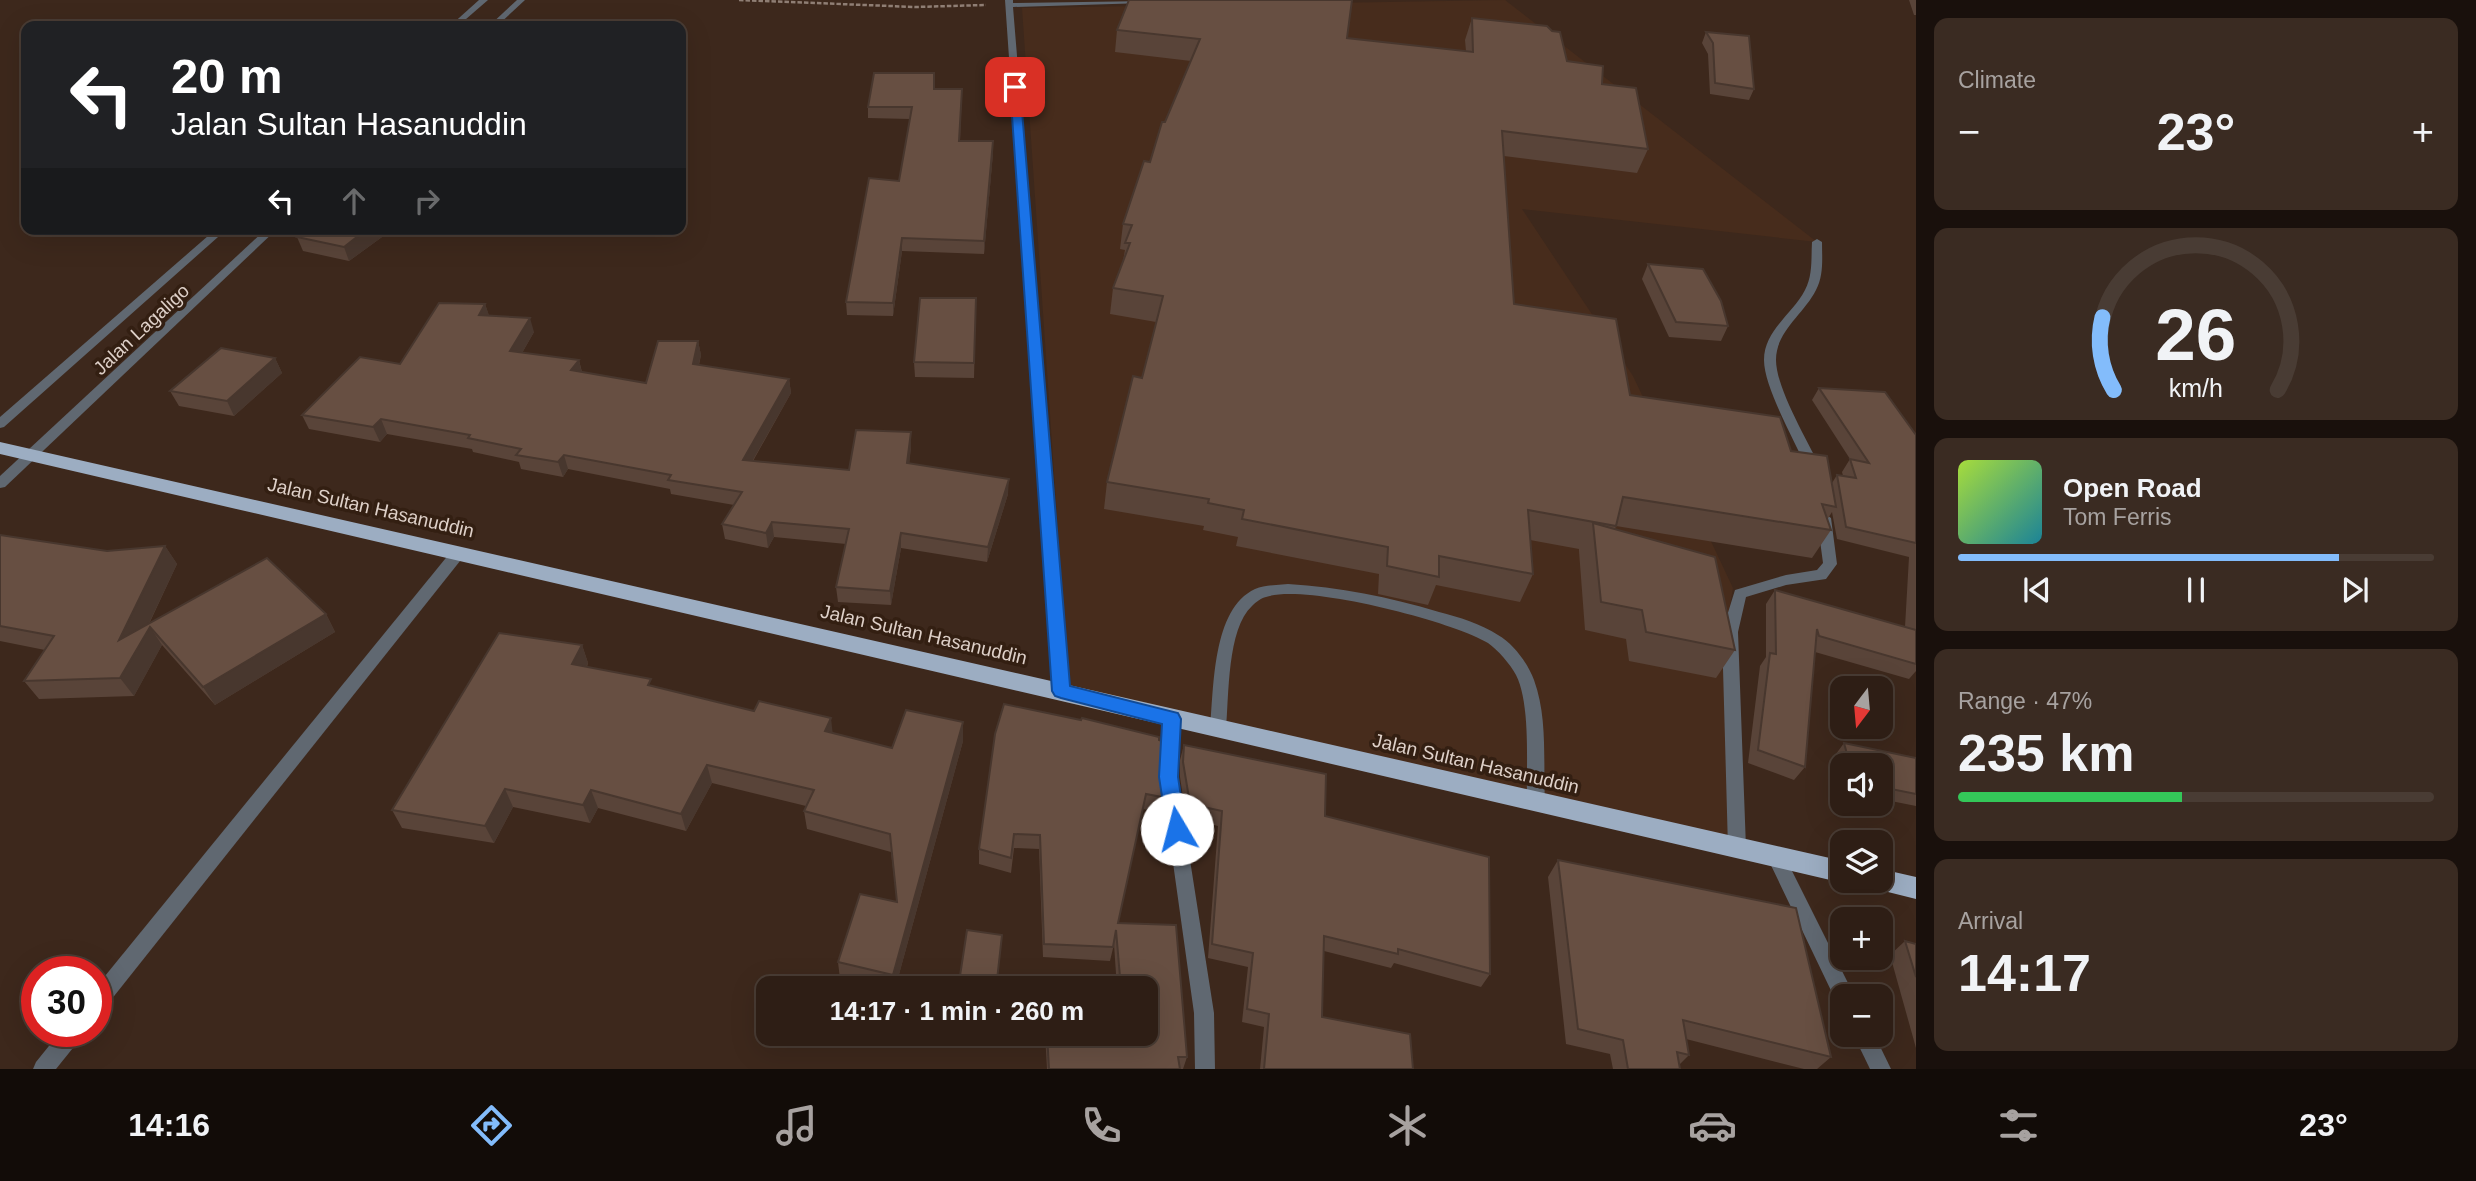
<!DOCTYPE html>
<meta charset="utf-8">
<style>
body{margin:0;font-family:Arial,sans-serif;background:#3a2b22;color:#f1f3f6;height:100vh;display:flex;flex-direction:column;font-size:26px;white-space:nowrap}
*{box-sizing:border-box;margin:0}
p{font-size:23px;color:#a7a2a0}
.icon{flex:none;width:38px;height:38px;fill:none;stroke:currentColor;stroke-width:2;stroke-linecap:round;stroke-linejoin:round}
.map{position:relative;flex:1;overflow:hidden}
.drawer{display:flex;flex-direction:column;gap:18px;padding:18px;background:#19100c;width:560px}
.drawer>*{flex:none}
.hud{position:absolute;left:21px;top:21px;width:665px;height:214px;border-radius:14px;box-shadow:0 7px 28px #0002,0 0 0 2px #493c34;background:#202124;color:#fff;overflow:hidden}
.needle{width:46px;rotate:196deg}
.tools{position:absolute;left:1830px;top:676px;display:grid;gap:14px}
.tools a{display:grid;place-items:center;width:63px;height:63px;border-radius:14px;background:#2e1e15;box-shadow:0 7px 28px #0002,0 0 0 2px #493c34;font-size:35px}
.speed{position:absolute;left:21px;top:956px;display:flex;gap:14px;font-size:35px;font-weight:700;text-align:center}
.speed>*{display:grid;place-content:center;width:91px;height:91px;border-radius:50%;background:#2e1e15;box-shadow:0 7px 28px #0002,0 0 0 2px #493c34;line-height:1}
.speed .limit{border:10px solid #d22;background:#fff;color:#111}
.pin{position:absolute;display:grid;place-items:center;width:60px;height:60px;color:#fff;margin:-30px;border-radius:14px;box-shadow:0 4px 10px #0006}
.me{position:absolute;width:77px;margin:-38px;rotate:352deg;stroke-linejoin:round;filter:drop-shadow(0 0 5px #0008)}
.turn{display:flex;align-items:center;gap:24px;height:147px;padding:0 35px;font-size:32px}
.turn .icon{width:91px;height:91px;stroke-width:2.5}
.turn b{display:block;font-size:49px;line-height:60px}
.lanes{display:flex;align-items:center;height:66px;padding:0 35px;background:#0003;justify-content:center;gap:35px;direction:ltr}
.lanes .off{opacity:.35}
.big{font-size:52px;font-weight:600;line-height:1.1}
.drawer .card{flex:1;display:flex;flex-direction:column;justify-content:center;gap:10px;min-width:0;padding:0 24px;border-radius:14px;background:#3a2b22}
.drawer .dial{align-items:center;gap:0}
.dial svg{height:182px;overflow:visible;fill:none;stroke:#493c34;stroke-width:7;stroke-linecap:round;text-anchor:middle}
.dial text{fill:#f1f3f6;stroke:none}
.song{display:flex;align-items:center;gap:21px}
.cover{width:84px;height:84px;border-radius:10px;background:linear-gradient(135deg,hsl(80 70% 55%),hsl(190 70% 35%))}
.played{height:7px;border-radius:4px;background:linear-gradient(90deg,#83bcfb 80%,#493c34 80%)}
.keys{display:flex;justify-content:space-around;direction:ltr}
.heat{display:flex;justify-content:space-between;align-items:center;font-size:38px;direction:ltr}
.charge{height:10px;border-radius:5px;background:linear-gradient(90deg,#34c759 47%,#493c34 0)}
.trip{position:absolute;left:756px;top:976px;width:402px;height:70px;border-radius:14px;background:#2e1e15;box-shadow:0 7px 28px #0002,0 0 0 2px #493c34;font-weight:600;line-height:70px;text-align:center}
.tab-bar{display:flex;height:112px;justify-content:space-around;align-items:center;background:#120c08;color:#a7a2a0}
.tab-bar .icon{width:49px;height:49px}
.tab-bar .current{color:#83bcfb}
.tab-bar b{font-size:32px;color:#f1f3f6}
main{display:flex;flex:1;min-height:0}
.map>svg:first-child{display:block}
.built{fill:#472c1c}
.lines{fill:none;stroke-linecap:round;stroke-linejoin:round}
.path{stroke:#8f7e74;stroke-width:2.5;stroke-dasharray:4.5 2;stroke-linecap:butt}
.service{fill:#606871;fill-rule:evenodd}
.minor{fill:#606871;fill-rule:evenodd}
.trunk{fill:#9cadc2;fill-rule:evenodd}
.wall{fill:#594439}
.shaded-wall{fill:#48372e}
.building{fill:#674f42;stroke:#48372e;stroke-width:2}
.route{fill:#1a73e8;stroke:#114b97;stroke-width:2}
.labels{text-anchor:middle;stroke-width:7;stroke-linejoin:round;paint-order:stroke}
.street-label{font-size:19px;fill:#ded0c8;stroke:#331f12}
</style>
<main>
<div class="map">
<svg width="1916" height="1069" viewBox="0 0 1916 1069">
<rect width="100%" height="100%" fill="#3d281c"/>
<path class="built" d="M 1505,0 L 1817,242 L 1522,209 L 1633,376 L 1733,588 L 1726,628 L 1729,840 L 1069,690 L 1022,8 Z"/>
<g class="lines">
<path class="path" d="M 739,0 L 915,7 L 986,5"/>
<path class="service" d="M 1288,584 C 1339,587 1389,597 1439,612 C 1459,617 1481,624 1498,635 C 1514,644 1528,664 1534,680 C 1548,718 1543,763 1545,802 L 1542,807 L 1536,809 L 1530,807 L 1527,802 C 1526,768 1531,704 1516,675 C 1510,664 1498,650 1488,643 C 1452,621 1304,583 1266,597 C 1261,598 1256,602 1252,606 C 1227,629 1229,696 1226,729 L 1224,734 L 1218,736 L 1212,734 L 1210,729 C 1214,688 1212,609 1255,589 C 1265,585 1277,585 1288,584 Z"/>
<g class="minor">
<path d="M 479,0 L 488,0 L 458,26 L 450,26 Z"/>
<path d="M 517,0 L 525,0 L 497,26 L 489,26 Z"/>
<path d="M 1005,0 L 1013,0 L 1013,3 L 1149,1 L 1145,3 L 1013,7 L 1069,691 L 1067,695 L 1061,697 L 1055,695 L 1053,691 Z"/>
<path d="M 216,229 L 227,229 L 4,427 L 0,428 L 0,417 Z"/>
<path d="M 266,229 L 277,229 L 5,487 L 0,488 L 0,476 Z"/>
<path d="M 1817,239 L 1822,242 C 1822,258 1824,275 1816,290 C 1804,314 1776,331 1776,360 C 1776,389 1809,443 1822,471 L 1815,475 L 1808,471 C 1796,443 1764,388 1764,360 C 1764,330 1793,314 1805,290 C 1813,275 1811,258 1812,242 Z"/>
<path d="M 1824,513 L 1831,518 L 1837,564 L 1826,579 L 1786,585 L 1746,597 L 1738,632 L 1746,848 L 1743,854 L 1737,856 L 1731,854 L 1728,848 L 1722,632 L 1735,590 L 1786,575 L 1817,570 L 1823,563 L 1817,518 Z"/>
<path d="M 459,547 L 466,552 L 464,556 L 103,1010 L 96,1012 L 96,987 L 454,548 Z"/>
<path d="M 1172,712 L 1178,714 L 1180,719 L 1177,777 L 1214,1013 L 1215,1069 L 1195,1069 L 1194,1013 L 1161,777 L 1164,719 L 1166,714 Z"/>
<path d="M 1776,849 L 1782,851 L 1851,989 L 1854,996 L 1843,996 L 1843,1005 L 1837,1003 L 1767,857 L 1770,851 Z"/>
<path d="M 61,1031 L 84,1031 L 81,1038 L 56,1069 L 33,1069 L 36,1062 Z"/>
<path d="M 1853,1034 L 1874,1034 L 1891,1069 L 1870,1069 Z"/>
</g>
<g class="trunk">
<path d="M 0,442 L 1843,861 L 1843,880 L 1851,880 L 1843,883 L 0,454 Z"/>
<path d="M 1881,869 L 1916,877 L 1916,899 L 1872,888 L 1869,880 L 1881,880 Z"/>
</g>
</g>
<g class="wall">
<path d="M 1909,0 L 1916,0 L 1916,15 L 1914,15 Z"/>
<path d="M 1472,18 L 1567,61 L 1602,84 L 1648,149 L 1637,173 L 1504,156 L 1514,304 L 1630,395 L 1791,451 L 1832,483 L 1837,475 L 1843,476 L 1842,472 L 1850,459 L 1812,400 L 1819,388 L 1916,435 L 1916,671 L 1909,679 L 1815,652 L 1805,767 L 1794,780 L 1748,763 L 1760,666 L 1766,657 L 1766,604 L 1775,590 L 1905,627 L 1909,557 L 1837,539 L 1832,512 L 1827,520 L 1831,530 L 1812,558 L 1616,526 L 1615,529 L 1735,650 L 1716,678 L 1629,661 L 1626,639 L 1585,630 L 1579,551 L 1579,549 L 1530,540 L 1533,574 L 1520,602 L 1436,585 L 1428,605 L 1378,594 L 1379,574 L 1236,546 L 1238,537 L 1203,530 L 1204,526 L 1104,509 L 1107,482 L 1142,378 L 1156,322 L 1110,314 L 1113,288 L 1123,261 L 1125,250 L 1120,249 L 1123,224 L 1150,162 L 1191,61 L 1115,52 L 1117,30 L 1347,38 L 1466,51 L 1465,40 Z"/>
<path d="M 1706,32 L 1754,89 L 1749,100 L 1710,94 L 1708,54 L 1702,43 Z"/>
<path d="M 934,89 L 962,89 L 960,141 L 993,153 L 984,254 L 902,251 L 893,316 L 847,315 L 846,302 L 899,181 L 910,119 L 868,118 L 868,107 Z"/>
<path d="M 297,237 L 382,237 L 349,261 L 303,251 Z"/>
<path d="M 1648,264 L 1728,326 L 1721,341 L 1669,337 L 1642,279 Z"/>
<path d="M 976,298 L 974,378 L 915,377 L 914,362 Z"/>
<path d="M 485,304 L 489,316 L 534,332 L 522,353 L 579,360 L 582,372 L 646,383 L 698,341 L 701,355 L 699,365 L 789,379 L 791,393 L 753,461 L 849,470 L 911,432 L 911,447 L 909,463 L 1008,494 L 987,562 L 901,548 L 891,605 L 838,602 L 836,587 L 846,544 L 774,537 L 768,548 L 725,539 L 722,524 L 734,505 L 671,494 L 670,489 L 568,469 L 563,477 L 521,469 L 519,462 L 473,452 L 472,449 L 387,434 L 380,442 L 309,429 L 302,415 L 400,364 Z"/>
<path d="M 275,358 L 282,373 L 234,416 L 179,406 L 170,391 Z"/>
<path d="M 0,535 L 107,551 L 165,546 L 177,564 L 149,624 L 326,614 L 335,632 L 215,705 L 162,645 L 134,696 L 39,699 L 24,681 L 45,650 L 0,641 Z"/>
<path d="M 582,645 L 588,663 L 587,667 L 653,686 L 892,748 L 963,722 L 963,741 L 895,989 L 883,989 L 840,979 L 838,962 L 897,902 L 891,852 L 807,829 L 804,811 L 806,806 L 712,783 L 686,831 L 598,808 L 590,823 L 513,807 L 494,843 L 402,828 L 392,810 Z"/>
<path d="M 1159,740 L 1167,798 L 1163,813 L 1143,809 L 1118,923 L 1187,1057 L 1183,1069 L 1047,1069 L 1045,1034 L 1146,1034 L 1146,989 L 1117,989 L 1114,944 L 1110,961 L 1043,957 L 1039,849 L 1014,848 L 1011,873 L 979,864 L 979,849 Z"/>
<path d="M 1844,743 L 1916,758 L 1916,806 L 1881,799 L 1881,765 L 1843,765 L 1843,781 L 1836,754 Z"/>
<path d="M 1184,745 L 1325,816 L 1490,974 L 1481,987 L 1394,963 L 1391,968 L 1324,951 L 1322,1017 L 1413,1069 L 1260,1069 L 1264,1027 L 1242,1022 L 1248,967 L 1208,958 L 1218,826 L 1186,818 L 1180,777 L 1180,760 Z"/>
<path d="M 1558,860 L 1831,1057 L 1817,1069 L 1804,1069 L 1686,1039 L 1689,1055 L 1679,1065 L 1680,1069 L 1613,1069 L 1610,1054 L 1566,1044 L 1548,877 Z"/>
<path d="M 1905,941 L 1916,944 L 1916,1048 L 1890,955 Z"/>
</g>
<g class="shaded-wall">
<path d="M 993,141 L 993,153 L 984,254 L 984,241 Z"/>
<path d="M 367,229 L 379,229 L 382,237 L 349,261 L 344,247 Z"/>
<path d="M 902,238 L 902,251 L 893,316 L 893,303 Z"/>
<path d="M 485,304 L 490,318 L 479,315 Z"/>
<path d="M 530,318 L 534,332 L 515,365 L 510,351 Z"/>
<path d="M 698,341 L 701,355 L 695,379 L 693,364 Z"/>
<path d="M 275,358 L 282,373 L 234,416 L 227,401 Z"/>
<path d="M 579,360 L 582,374 L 571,370 Z"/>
<path d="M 789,379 L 791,393 L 745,474 L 743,460 Z"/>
<path d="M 381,419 L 387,434 L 380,442 L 373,427 Z"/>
<path d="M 911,432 L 911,447 L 908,478 L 907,463 Z"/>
<path d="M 564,455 L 568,469 L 563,477 L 558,462 Z"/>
<path d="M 1009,479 L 1008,494 L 987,562 L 988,547 Z"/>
<path d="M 772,522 L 774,537 L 768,548 L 766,533 Z"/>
<path d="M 901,533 L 901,548 L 891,605 L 890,591 Z"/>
<path d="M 165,546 L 177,564 L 133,657 L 150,627 L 162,645 L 134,696 L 120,678 L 119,640 Z"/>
<path d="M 326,614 L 335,632 L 215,705 L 203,687 Z"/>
<path d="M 582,645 L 588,663 L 578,682 L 572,664 Z"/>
<path d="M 831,718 L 833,736 L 825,731 Z"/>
<path d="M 963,722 L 963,741 L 895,989 L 893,975 Z"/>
<path d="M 707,765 L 712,783 L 686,831 L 681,814 Z"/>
<path d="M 505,789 L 513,807 L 494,843 L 485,826 Z"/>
<path d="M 591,790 L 598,808 L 590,823 L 583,805 Z"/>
</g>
<g class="building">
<path d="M 1129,0 L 1352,0 L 1347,38 L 1473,52 L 1472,18 L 1547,26 L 1552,31 L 1560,32 L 1567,61 L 1603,66 L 1602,84 L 1636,88 L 1648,149 L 1502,131 L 1514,304 L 1616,319 L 1630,395 L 1780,417 L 1791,451 L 1827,456 L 1836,507 L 1822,504 L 1831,530 L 1623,497 L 1616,526 L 1528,510 L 1533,574 L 1439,556 L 1439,577 L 1387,566 L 1388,547 L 1242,519 L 1244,510 L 1208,503 L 1209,499 L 1107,482 L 1133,376 L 1142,378 L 1163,296 L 1113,288 L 1130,243 L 1125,243 L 1132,225 L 1123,224 L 1144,161 L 1150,162 L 1162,122 L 1165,122 L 1200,39 L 1117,30 Z"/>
<path d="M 1706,32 L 1749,36 L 1754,89 L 1715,83 L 1713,43 Z"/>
<path d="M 874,73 L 934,73 L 934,89 L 962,89 L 959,141 L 993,141 L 984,241 L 902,238 L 893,303 L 846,302 L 869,178 L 899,181 L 912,107 L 868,107 Z"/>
<path d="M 308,229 L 367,229 L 344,247 L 297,237 Z"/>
<path d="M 1648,264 L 1703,269 L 1721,301 L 1728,326 L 1676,322 Z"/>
<path d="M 920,298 L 976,298 L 974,363 L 914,362 Z"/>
<path d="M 439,303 L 485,304 L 479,315 L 530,318 L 510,351 L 579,360 L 571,370 L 646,383 L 658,341 L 698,341 L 693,364 L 789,379 L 743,460 L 849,470 L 856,430 L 911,432 L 907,463 L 1009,479 L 988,547 L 901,533 L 890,591 L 836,587 L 849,529 L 772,522 L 766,533 L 722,524 L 742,492 L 668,480 L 671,475 L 564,455 L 558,462 L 516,455 L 521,449 L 468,438 L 470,435 L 381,419 L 373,427 L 302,415 L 360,357 L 400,364 Z"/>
<path d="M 221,348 L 275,358 L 227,401 L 170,391 Z"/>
<path d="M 1819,388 L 1885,392 L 1916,435 L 1916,543 L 1846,527 L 1837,475 L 1856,478 L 1850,459 L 1869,463 Z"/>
<path d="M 1593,523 L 1715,557 L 1735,650 L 1646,632 L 1642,610 L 1601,602 Z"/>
<path d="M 0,535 L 107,551 L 165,546 L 119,640 L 267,558 L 326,614 L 203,687 L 150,627 L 120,678 L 24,681 L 54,636 L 0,626 Z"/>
<path d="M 1775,590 L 1916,630 L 1916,664 L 1819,636 L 1817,629 L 1805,767 L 1758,750 L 1770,653 L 1776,654 Z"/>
<path d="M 499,633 L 582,645 L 572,664 L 651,679 L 648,685 L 754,711 L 759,701 L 831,718 L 825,731 L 892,748 L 906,710 L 963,722 L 893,975 L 838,962 L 860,894 L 897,902 L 890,834 L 804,811 L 814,790 L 707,765 L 681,814 L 591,790 L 583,805 L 505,789 L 485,826 L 392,810 Z"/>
<path d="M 1004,704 L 1081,720 L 1082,718 L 1159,737 L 1159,740 L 1162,741 L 1161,762 L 1167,798 L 1146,794 L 1118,923 L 1176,925 L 1187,1057 L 1178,1057 L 1180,1069 L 1049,1069 L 1047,1034 L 1146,1034 L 1146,989 L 1121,989 L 1116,930 L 1113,947 L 1044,944 L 1040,835 L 1014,834 L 1011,858 L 979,849 L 995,734 Z"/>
<path d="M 1844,743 L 1916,758 L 1916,794 L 1881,787 L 1881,765 L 1850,765 Z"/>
<path d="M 1184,745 L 1326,774 L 1325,816 L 1489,857 L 1490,974 L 1398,949 L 1398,954 L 1324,936 L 1322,1017 L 1410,1034 L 1413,1069 L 1264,1069 L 1269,1014 L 1247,1009 L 1253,953 L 1212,944 L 1222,811 L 1190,804 L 1183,762 Z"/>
<path d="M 1558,860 L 1796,908 L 1831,1057 L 1683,1020 L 1689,1055 L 1677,1052 L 1680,1069 L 1628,1069 L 1623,1040 L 1578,1029 Z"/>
<path d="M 967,930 L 1002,935 L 996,989 L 958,989 Z"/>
<path d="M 1905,941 L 1916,944 L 1916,977 Z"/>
</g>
<path class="route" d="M 1015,84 L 1020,87 L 1070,686 L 1178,713 L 1181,719 L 1178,777 L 1186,829 L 1184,835 L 1177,838 L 1169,835 L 1167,829 L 1159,777 L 1162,724 L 1061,698 L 1055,696 L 1052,691 L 1010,87 Z"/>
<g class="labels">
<g class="street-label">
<text transform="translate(141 329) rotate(-43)" y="7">Jalan Lagaligo</text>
<text transform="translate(371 507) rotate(13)" y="7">Jalan Sultan Hasanuddin</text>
<text transform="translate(924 634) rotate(13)" y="7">Jalan Sultan Hasanuddin</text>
<text transform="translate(1476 763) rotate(13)" y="7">Jalan Sultan Hasanuddin</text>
</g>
</g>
</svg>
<div class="tools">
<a><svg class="needle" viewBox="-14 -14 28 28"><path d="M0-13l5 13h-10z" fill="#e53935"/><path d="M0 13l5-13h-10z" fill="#a7a2a0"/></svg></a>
<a><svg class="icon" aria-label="sound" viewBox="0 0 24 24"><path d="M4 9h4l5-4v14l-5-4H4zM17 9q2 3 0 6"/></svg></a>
<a><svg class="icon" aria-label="layers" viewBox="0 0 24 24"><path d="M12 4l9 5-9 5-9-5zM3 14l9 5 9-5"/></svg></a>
<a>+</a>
<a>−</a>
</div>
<div class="speed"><div class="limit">30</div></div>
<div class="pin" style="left:1015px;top:87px;background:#d93025"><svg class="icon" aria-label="arrive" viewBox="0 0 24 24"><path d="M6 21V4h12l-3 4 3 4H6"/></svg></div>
<svg class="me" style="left:1177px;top:829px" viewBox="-20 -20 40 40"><circle r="19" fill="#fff"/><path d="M0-13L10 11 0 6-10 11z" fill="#1a73e8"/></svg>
<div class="trip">14:17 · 1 min · 260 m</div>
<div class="hud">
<div class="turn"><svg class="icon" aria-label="left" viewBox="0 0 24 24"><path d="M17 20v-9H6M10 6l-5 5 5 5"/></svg><div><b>20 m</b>Jalan Sultan Hasanuddin</div></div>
<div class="lanes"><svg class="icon" aria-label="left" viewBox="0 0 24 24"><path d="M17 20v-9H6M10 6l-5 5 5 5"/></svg><svg class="icon off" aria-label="ahead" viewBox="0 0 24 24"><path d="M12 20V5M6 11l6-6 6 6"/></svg><svg class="icon off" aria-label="right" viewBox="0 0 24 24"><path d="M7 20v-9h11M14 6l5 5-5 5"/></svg></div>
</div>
</div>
<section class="drawer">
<div class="card"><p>Climate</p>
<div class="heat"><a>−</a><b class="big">23°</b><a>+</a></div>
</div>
<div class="card dial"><svg viewBox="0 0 100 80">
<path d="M14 69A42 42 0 1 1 86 69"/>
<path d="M14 69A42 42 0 0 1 9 37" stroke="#83bcfb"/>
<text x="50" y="56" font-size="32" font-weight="700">26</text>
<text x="50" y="72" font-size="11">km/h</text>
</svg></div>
<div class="card">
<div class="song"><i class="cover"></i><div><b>Open Road</b><p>Tom Ferris</p></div></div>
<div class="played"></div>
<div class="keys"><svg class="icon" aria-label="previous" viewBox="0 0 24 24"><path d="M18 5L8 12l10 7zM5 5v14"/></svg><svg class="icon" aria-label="pause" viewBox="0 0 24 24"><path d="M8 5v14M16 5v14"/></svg><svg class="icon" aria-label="next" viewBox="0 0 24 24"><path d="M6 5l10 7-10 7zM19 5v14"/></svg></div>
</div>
<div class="card"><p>Range · 47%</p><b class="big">235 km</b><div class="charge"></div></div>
<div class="card"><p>Arrival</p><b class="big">14:17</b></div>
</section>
</main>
<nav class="tab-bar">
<b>14:16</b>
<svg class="icon current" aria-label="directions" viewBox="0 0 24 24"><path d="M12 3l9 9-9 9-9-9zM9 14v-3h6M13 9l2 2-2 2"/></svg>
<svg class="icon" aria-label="music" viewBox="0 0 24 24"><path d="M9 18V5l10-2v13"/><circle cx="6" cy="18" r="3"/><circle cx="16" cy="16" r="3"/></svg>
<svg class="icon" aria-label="phone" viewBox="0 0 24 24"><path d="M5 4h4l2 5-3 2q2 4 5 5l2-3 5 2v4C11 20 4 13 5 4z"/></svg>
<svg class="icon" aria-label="climate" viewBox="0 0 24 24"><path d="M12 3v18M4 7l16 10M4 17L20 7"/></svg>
<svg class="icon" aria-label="car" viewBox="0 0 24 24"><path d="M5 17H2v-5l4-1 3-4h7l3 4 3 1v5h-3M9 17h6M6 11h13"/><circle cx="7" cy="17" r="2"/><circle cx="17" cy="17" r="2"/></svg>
<svg class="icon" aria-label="filters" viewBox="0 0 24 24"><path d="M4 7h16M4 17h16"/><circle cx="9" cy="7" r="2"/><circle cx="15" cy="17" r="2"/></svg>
<b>23°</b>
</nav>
